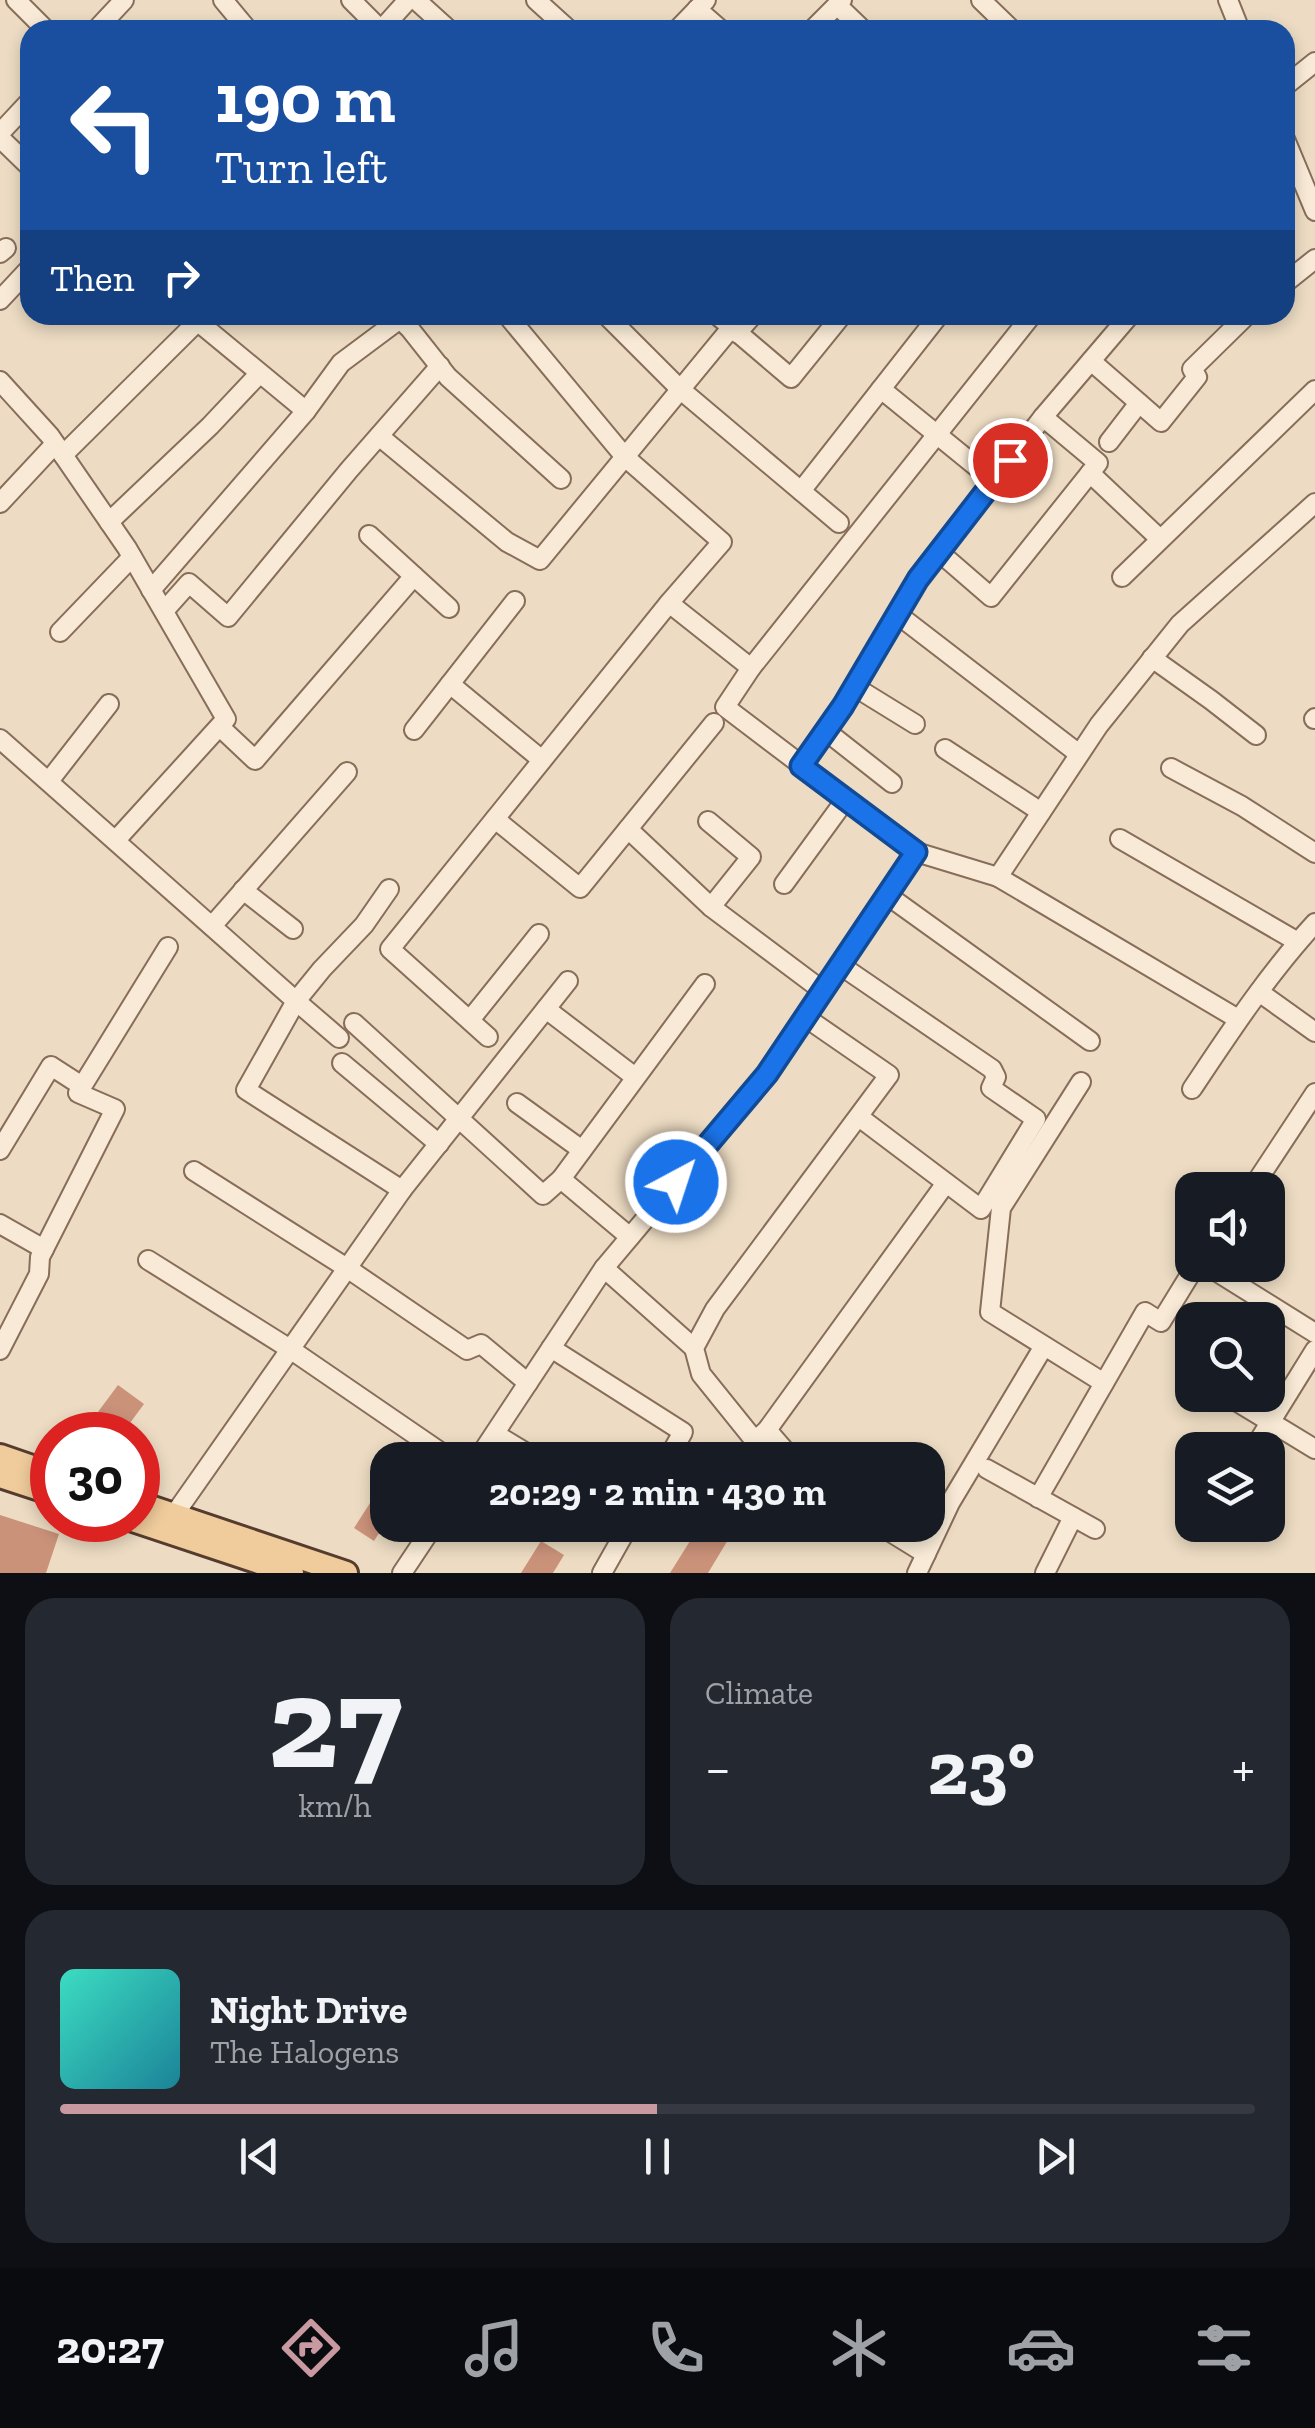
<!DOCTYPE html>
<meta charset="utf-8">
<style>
body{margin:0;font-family:"Zilla Slab",serif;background:#242831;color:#f1f3f6;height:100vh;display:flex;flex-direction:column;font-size:38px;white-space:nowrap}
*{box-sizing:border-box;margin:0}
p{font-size:32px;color:#9ea1a6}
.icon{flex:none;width:55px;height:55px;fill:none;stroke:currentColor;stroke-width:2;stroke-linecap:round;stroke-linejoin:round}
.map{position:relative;height:1573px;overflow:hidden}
.details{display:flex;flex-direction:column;gap:25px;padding:25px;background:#0d0f14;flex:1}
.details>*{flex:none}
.hud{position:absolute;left:20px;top:20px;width:1275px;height:305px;border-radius:30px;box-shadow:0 5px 15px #0003;background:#1a4fa0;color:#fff;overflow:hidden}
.controls{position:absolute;left:1175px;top:1172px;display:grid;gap:20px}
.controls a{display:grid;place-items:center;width:110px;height:110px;border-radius:20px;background:#171b24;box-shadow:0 5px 15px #0003;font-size:50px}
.speed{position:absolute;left:30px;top:1412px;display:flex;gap:20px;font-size:50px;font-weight:700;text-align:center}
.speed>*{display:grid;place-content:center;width:130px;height:130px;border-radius:50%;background:#171b24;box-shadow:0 5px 15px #0003;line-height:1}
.speed .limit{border:15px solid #d22;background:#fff;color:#111}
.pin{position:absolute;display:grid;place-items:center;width:85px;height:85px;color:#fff;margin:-42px;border:5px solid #fff;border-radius:50%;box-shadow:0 2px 10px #0007}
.me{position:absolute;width:110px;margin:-55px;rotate:40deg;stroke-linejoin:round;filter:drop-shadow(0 0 8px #0008)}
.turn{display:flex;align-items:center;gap:35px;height:210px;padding:0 30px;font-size:45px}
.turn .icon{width:130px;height:130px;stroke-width:2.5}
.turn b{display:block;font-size:70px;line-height:85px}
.then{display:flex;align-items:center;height:95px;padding:0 30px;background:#0003;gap:20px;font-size:38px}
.big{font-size:75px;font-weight:700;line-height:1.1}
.details .widget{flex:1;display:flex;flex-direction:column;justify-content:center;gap:15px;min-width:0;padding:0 35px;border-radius:30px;background:#242831}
.details .dial{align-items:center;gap:0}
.dial b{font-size:130px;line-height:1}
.song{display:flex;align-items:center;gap:30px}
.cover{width:120px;height:120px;border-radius:15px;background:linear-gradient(135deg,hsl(170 70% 55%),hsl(190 70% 35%))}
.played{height:10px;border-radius:5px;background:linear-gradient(90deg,#c899a0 50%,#363941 50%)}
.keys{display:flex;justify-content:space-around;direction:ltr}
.heat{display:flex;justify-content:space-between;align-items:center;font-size:55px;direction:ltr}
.details .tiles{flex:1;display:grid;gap:25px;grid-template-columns:1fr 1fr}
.widget:last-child{grid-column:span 2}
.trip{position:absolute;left:370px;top:1442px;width:575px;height:100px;border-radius:30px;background:#171b24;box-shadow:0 5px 15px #0003;font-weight:700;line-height:100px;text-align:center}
.menu{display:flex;height:160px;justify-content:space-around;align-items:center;background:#090b0e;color:#9ea1a6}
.menu .icon{width:70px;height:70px}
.menu .selected{color:#c899a0}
.menu b{font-size:45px;color:#f1f3f6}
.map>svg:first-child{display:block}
.building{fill:#cb927a}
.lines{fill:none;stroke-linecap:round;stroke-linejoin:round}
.minor-casing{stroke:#876d5a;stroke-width:22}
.major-casing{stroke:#553c2e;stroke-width:28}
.minor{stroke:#f8ead6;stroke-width:18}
.major{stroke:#f0cc9c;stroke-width:22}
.route-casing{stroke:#114b97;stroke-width:25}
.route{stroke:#1a73e8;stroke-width:18}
</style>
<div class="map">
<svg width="1315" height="1573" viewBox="0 0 1315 1573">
<rect width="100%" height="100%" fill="#eddcc3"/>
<g class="building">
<path d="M 118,1385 L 144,1404 L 130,1423 L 134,1425 L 127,1435 L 112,1435 L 92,1420 Z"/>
<path d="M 388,1475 L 388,1519 L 374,1541 L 354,1528 Z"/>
<path d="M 0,1515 L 59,1534 L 46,1573 L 0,1573 Z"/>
<path d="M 700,1525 L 737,1525 L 708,1573 L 670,1573 Z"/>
<path d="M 541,1541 L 564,1555 L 553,1573 L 521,1573 Z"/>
</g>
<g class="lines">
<defs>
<g id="minor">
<path d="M 16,0 L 46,30"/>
<path d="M 223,0 L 248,30"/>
<path d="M 351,0 L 381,30"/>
<path d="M 416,0 L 449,30"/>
<path d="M 536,0 L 569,30"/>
<path d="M 981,0 L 1012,30"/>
<path d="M 1228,0 L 1240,30"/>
<path d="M 837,5 L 863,30"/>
<path d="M 697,9 L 721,30"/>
<path d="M 814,28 L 842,0"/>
<path d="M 96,30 L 124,0"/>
<path d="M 381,30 L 408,0"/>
<path d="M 677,30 L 706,0"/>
<path d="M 1285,86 L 1315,62"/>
<path d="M 0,133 L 30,101"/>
<path d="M 0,138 L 30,167"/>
<path d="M 1285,139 L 1315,211"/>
<path d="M 0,253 L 6,248"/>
<path d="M 1285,283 L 1315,259"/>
<path d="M 0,300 L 30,268"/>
<path d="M 396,315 L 410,329 L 448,377 L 561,479"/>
<path d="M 606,315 L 681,390 L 839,523"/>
<path d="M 717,315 L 791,378 L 842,315"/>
<path d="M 191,316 L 306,411"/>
<path d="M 737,333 L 753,315"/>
<path d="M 1091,361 L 1161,422 L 1197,377 L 1192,369 L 1247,315"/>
<path d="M 0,381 L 50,436 L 127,548 L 226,719 L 116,840"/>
<path d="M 881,389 L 994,481"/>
<path d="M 379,436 L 507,542 L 540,560 L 731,328"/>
<path d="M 1109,442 L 1139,403"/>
<path d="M 63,455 L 198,321"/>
<path d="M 1090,473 L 1160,539"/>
<path d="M 801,491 L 939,315"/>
<path d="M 0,503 L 55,444"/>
<path d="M 109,522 L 210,426 L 259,374"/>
<path d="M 369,535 L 449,608"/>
<path d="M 939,552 L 991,597 L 1098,463 L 1043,417"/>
<path d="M 1122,577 L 1315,390"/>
<path d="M 151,590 L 306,411 L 341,363 L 400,319"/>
<path d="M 669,603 L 751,668 L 725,707 L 916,852 L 998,877 L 1238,1019"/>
<path d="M 164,611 L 189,583 L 228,617 L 349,470 L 440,366"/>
<path d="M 897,614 L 1079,754"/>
<path d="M 60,632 L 132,557"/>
<path d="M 1152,658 L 1211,700 L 1256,735"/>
<path d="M 751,668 L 1032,315"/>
<path d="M 450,684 L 542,760"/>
<path d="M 855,687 L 915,724"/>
<path d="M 1314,719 L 1315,718"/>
<path d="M 220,727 L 255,760 L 414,576"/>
<path d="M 414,730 L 515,601"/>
<path d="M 826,731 L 892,783"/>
<path d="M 0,739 L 296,1001 L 246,1090 L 402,1190"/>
<path d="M 945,749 L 1041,812"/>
<path d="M 801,766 L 843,707 L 918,579 L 1043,417 L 1130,315"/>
<path d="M 1171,768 L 1242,806 L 1315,853"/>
<path d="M 49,781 L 109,704"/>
<path d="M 495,819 L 580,888 L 714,723"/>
<path d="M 708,821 L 751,857 L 711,907"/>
<path d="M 628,829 L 711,907 L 823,991"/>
<path d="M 1120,839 L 1298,942"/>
<path d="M 998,877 L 1099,725 L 1180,624 L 1315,503"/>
<path d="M 784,884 L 846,799"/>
<path d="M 243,890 L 293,929"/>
<path d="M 887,895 L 1090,1041"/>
<path d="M 212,926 L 347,772"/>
<path d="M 840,965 L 992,1069 L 996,1077 L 991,1088 L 1036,1119 L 981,1209 L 859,1117"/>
<path d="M 1259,992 L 1315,1032"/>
<path d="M 546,1009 L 635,1077"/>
<path d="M 805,1017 L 889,1075 L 715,1309 L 694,1348 L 701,1374 L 755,1441 L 767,1430 L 946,1183"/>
<path d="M 470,1020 L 539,934"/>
<path d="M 354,1023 L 543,1195 L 561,1179"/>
<path d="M 488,1037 L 390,949 L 669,603 L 722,542 L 625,457 L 507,315"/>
<path d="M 339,1038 L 296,1001 L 322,969 L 364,925 L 389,889"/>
<path d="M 342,1063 L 439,1144"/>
<path d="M 1081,1082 L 1001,1208 L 990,1312 L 1104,1383"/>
<path d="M 1192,1089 C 1230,1032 1268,974 1315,923"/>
<path d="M 517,1103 L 582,1150"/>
<path d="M 0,1150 L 51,1066 L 82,1086"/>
<path d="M 194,1171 L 347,1268 L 467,1350 L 481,1344 L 528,1383"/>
<path d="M 1251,1190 L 1315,1093"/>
<path d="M 0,1224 L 44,1249"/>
<path d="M 630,1237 L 561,1179 L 705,984"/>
<path d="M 148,1260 L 290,1349 L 452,1460"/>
<path d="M 1206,1265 L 1315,1333"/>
<path d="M 604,1268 L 694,1348"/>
<path d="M 551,1348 L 683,1432 L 667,1460"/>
<path d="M 0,1350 L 39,1274 L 40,1257 L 115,1109 L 78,1093 L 168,947"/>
<path d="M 1191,1374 L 1192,1375"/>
<path d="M 1226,1395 L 1315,1449"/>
<path d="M 767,1430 L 793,1460"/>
<path d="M 495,1434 L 538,1460"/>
<path d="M 1253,1450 L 1315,1350"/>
<path d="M 477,1460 L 604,1268 L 767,1074 L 916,852"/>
<path d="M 987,1469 L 1095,1529"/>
<path d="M 1038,1498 L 1145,1312 L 1161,1322 L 1196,1265"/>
<path d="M 174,1515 L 402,1190 L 568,981"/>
<path d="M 879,1525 L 926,1554"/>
<path d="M 402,1573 L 434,1525"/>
<path d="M 602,1573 L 629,1525"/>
<path d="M 917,1573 L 950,1503 L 1044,1346"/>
<path d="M 1045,1573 L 1073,1517"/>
</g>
<g id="major">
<path d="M 0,1456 L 52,1474"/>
<path d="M 0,1476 L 52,1493"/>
<path d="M 138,1503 L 346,1573"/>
<path d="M 133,1520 L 292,1573"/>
</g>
</defs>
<use href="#minor" class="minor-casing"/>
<use href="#major" class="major-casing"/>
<use href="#minor" class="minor"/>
<use href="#major" class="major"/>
</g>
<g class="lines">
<defs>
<path id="route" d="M 676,1182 L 767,1074 L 916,852 L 801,766 L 843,706 L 918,579 L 1010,460"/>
</defs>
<use href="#route" class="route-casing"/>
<use href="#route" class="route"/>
</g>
</svg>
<div class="controls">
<a><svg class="icon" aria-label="sound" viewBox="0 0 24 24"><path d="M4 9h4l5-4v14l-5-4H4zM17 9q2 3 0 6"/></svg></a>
<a><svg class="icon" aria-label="search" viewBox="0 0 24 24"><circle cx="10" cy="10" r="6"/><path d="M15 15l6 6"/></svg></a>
<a><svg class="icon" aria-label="layers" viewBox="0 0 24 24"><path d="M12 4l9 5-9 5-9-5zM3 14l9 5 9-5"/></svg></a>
</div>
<div class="speed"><div class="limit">30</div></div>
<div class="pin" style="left:1010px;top:460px;background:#d93025"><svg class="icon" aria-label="arrive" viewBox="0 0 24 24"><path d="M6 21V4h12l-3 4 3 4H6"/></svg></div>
<svg class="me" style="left:676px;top:1182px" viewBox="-20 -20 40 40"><circle r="17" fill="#1a73e8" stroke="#fff" stroke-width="3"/><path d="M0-11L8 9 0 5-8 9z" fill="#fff"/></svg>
<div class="trip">20:29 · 2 min · 430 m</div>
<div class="hud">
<div class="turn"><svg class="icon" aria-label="left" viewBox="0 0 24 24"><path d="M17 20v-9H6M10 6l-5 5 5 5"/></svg><div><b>190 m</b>Turn left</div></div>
<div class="then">Then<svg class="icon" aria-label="right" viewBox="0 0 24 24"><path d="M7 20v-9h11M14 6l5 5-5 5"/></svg></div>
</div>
</div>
<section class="details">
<div class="tiles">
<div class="widget dial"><b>27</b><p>km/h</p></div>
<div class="widget"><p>Climate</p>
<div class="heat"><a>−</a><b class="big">23°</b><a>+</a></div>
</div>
<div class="widget">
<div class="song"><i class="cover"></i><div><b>Night Drive</b><p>The Halogens</p></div></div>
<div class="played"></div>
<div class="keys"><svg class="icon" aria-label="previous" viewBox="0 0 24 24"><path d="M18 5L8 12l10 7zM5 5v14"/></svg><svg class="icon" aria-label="pause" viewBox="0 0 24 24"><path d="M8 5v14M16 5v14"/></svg><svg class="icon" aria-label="next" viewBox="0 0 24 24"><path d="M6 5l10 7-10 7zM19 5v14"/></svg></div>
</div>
</div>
</section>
<nav class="menu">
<b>20:27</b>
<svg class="icon selected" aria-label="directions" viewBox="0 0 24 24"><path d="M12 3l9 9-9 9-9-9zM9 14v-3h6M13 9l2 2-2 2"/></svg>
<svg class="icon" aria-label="music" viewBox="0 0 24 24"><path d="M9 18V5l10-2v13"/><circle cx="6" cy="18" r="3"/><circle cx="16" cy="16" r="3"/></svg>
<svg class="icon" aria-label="phone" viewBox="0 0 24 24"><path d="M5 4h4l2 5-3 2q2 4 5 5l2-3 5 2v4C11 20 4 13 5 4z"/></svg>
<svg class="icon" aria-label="climate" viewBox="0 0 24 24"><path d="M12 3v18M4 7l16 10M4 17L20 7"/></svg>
<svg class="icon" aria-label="car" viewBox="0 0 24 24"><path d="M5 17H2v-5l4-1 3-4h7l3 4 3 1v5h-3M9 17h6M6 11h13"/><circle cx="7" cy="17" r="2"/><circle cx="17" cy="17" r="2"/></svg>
<svg class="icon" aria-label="filters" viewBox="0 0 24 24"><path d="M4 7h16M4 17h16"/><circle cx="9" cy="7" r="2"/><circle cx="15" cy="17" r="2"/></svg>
</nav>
